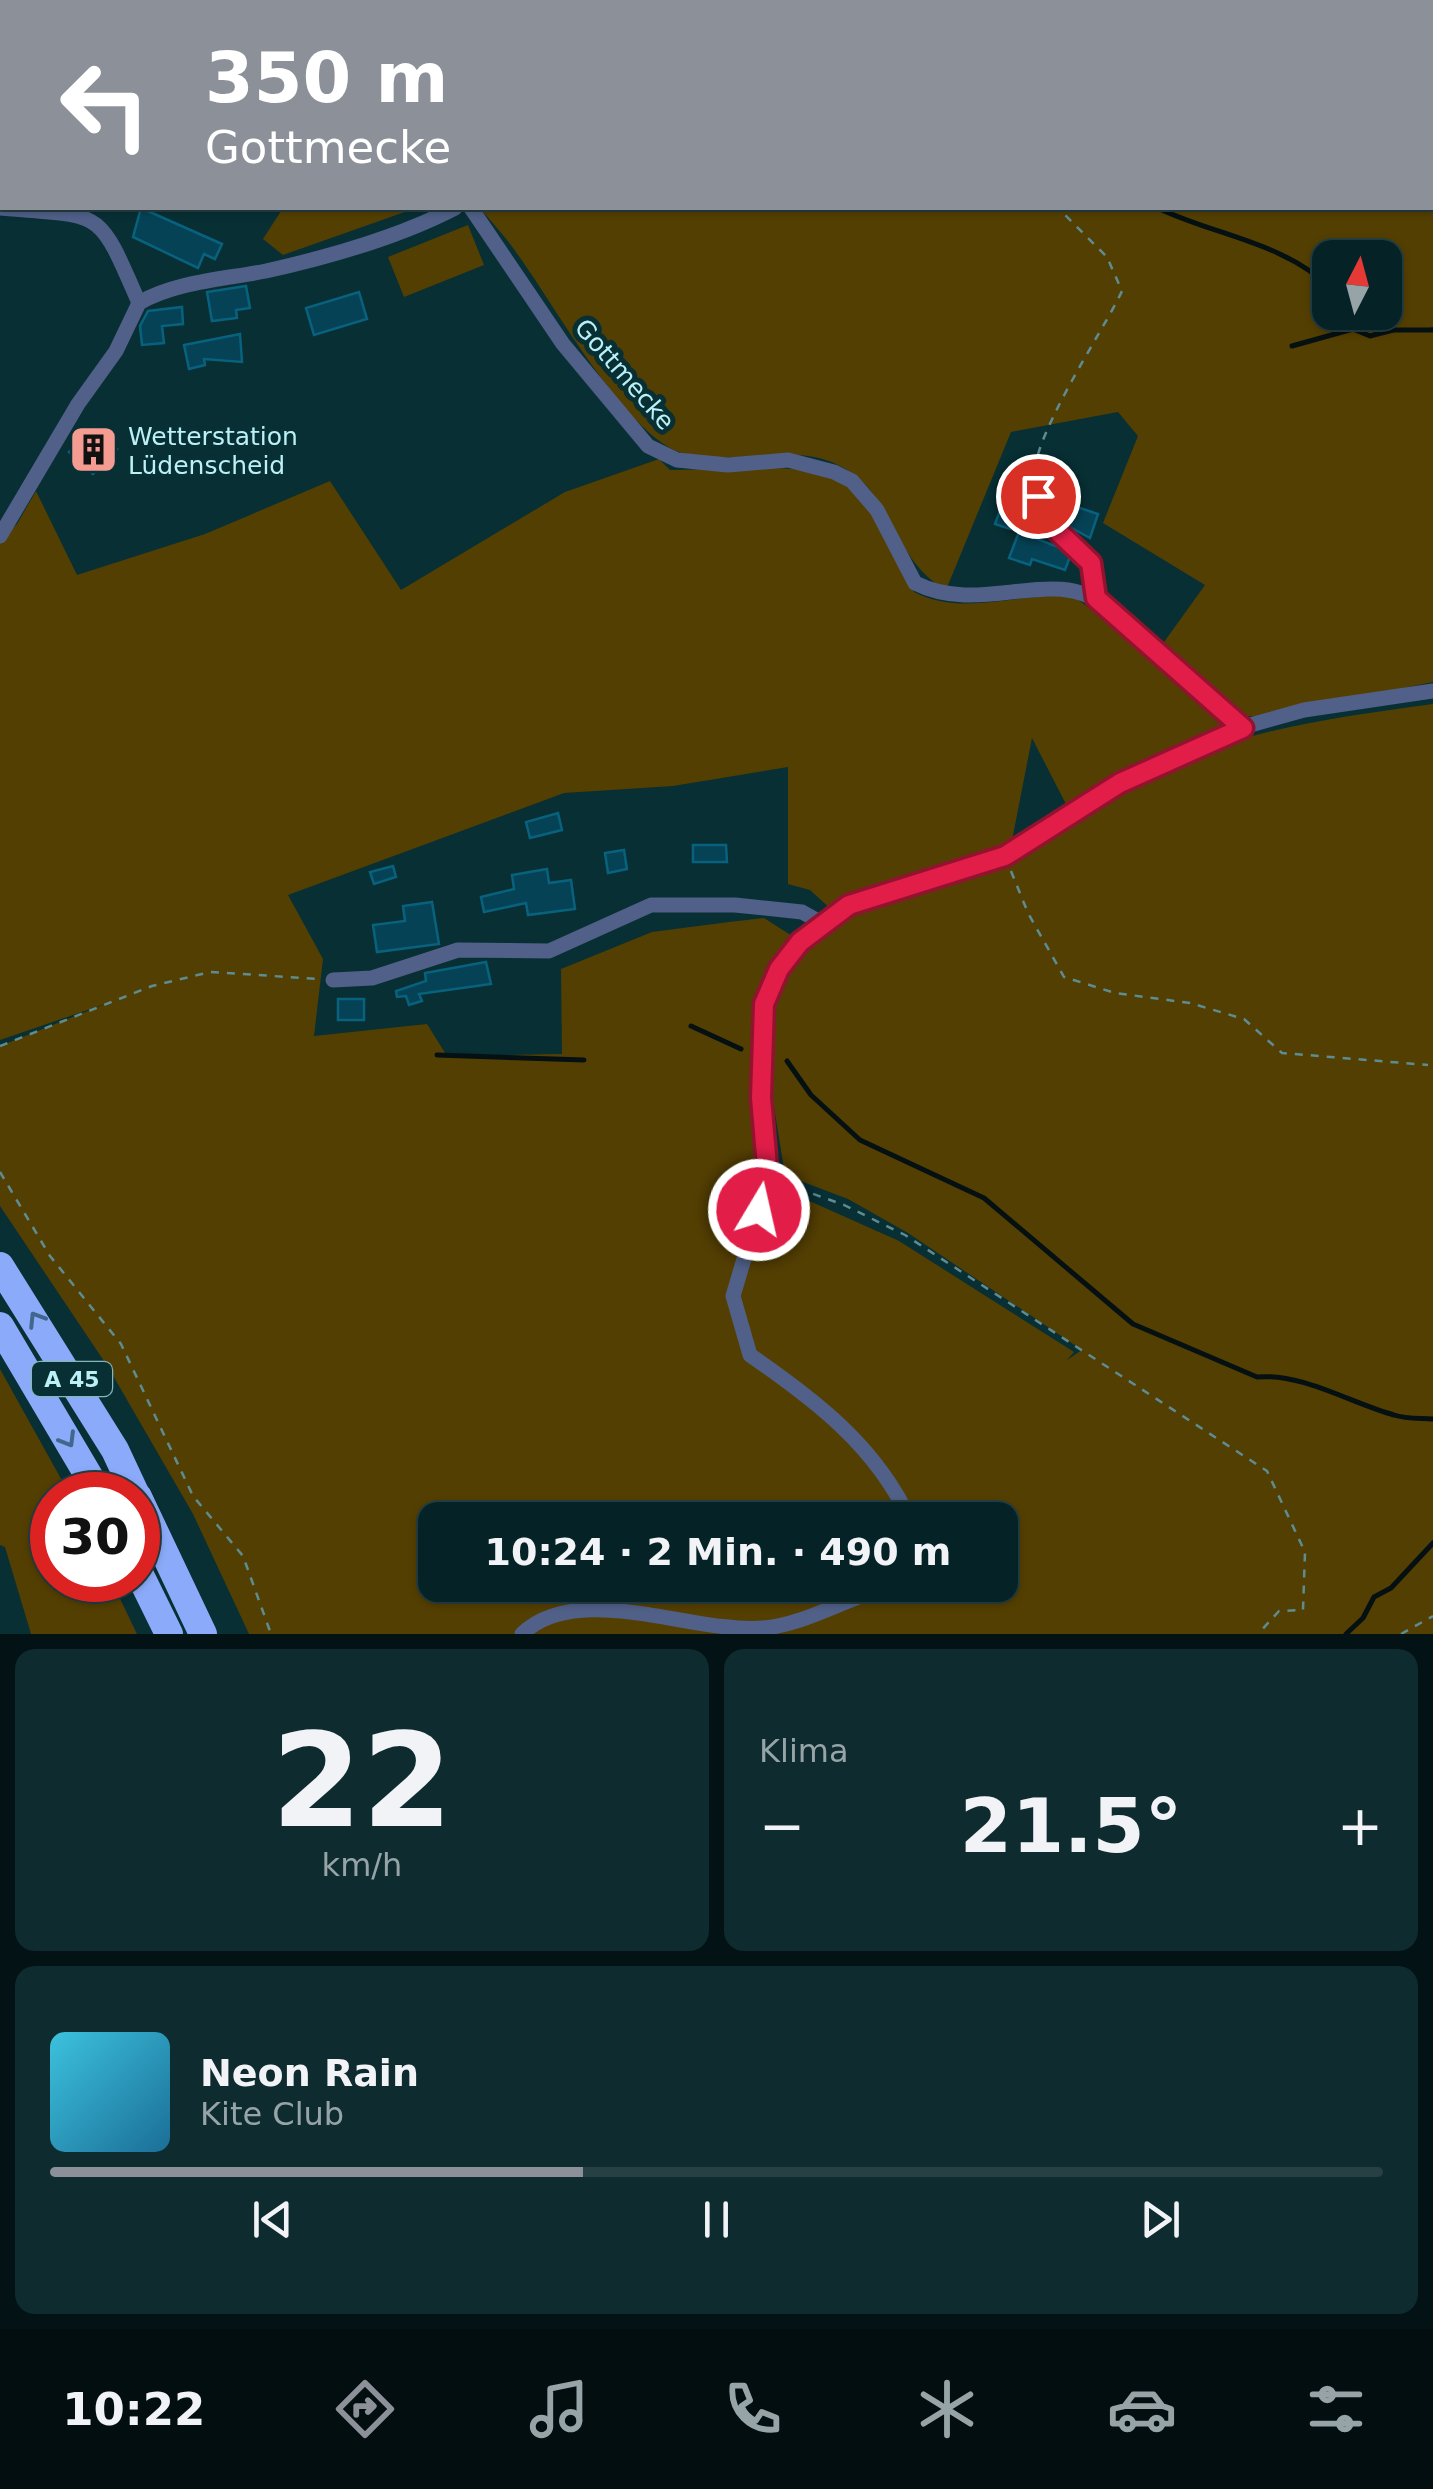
<!DOCTYPE html>
<html lang="de">
<meta charset="utf-8">
<style>
body{margin:0;font-family:"DejaVu Sans",sans-serif;background:#0e2b2f;color:#f1f3f6;height:100vh;display:flex;flex-direction:column;font-size:38px;white-space:nowrap}
*{box-sizing:border-box;margin:0}
p{font-size:32px;color:#97a4a7}
.icon{flex:none;width:55px;height:55px;fill:none;stroke:currentColor;stroke-width:2;stroke-linecap:round;stroke-linejoin:round}
.map{position:relative;height:1634px;overflow:hidden}
.details{display:flex;flex-direction:column;gap:15px;padding:15px;background:#031315;flex:1}
.details>*{flex:none}
.hud{position:absolute;left:0px;top:0px;width:1435px;height:210px;box-shadow:0 2px 8px #0004,0 0 0 2px #264044;background:#8c9099;color:#fff;overflow:hidden}
.needle{width:65px;rotate:6deg}
.controls{position:absolute;left:1312px;top:240px;display:grid;gap:20px}
.controls a{display:grid;place-items:center;width:90px;height:90px;border-radius:20px;background:#052327;box-shadow:0 2px 8px #0004,0 0 0 2px #264044;font-size:50px}
.speed{position:absolute;left:30px;top:1472px;display:flex;gap:20px;font-size:50px;font-weight:700;text-align:center}
.speed>*{display:grid;place-content:center;width:130px;height:130px;border-radius:50%;background:#052327;box-shadow:0 2px 8px #0004,0 0 0 2px #264044;line-height:1}
.speed .limit{border:15px solid #d22;background:#fff;color:#111}
.pin{position:absolute;display:grid;place-items:center;width:85px;height:85px;color:#fff;margin:-42px;border:5px solid #fff;border-radius:50%;box-shadow:0 2px 10px #0007}
.me{position:absolute;width:110px;margin:-55px;rotate:9deg;stroke-linejoin:round;filter:drop-shadow(0 0 8px #0008)}
.turn{display:flex;align-items:center;gap:35px;height:210px;padding:0 40px;font-size:45px}
.turn .icon{width:130px;height:130px;stroke-width:2.5}
.turn b{display:block;font-size:70px;line-height:85px}
.big{font-size:75px;font-weight:700;line-height:1.1}
.details .card{flex:1;display:flex;flex-direction:column;justify-content:center;gap:15px;min-width:0;padding:0 35px;border-radius:20px;background:#0e2b2f}
.details .dial{align-items:center;gap:0}
.dial b{font-size:130px;line-height:1}
.song{display:flex;align-items:center;gap:30px}
.cover{width:120px;height:120px;border-radius:15px;background:linear-gradient(135deg,hsl(190 70% 55%),hsl(200 70% 35%))}
.played{height:10px;border-radius:5px;background:linear-gradient(90deg,#8c9099 40%,#264044 40%)}
.keys{display:flex;justify-content:space-around;direction:ltr}
.heat{display:flex;justify-content:space-between;align-items:center;font-size:55px;direction:ltr}
.details .tiles{flex:1;display:grid;gap:15px;grid-template-columns:1fr 1fr}
.card:last-child{grid-column:span 2}
.trip{position:absolute;left:418px;top:1502px;width:600px;height:100px;border-radius:20px;background:#052327;box-shadow:0 2px 8px #0004,0 0 0 2px #264044;font-weight:700;line-height:100px;text-align:center}
.tab-bar{display:flex;height:160px;justify-content:space-around;align-items:center;background:#020e10;color:#97a4a7}
.tab-bar .icon{width:70px;height:70px}
.tab-bar .selected{color:#8c9099}
.tab-bar b{font-size:45px;color:#f1f3f6}
.map>svg:first-child{display:block}
.green{fill:#543f02;fill-rule:evenodd}
.lines{fill:none;stroke-linecap:round;stroke-linejoin:round}
.stream{stroke:#051012;stroke-width:5}
.building{fill:#064256;stroke:#08627e;stroke-width:2.5}
.path{stroke:#5d8c92;stroke-width:2.5;stroke-dasharray:8 8;stroke-linecap:butt}
.lane{stroke:#506088;stroke-width:8}
.street{stroke:#506088;stroke-width:15}
.highway{stroke:#8babfa;stroke-width:28}
.oneway{stroke:#42678d}
.route-casing{stroke:#92132f;stroke-width:25}
.route{stroke:#e11d48;stroke-width:18}
.labels{text-anchor:middle;stroke-width:10;stroke-linejoin:round;paint-order:stroke}
.shield{fill:#072f34;stroke:#85b6bc;stroke-width:2.5}
.shield-label{font-size:22px;font-weight:bold;fill:#bbf0f7}
.street-label{font-size:25px;fill:#bbf0f7;stroke:#072f34}
.poi-label{font-size:25px;fill:#bbf0f7;stroke:#072f34;text-anchor:start}
</style>
<div class="map">
<svg width="1433" height="1634" viewBox="0 0 1433 1634">
<rect width="100%" height="100%" fill="#072f34"/>
<g class="green">
<path d="M 164,0 L 395,0 L 395,2 L 165,2 Z"/>
<path d="M 416,0 L 677,0 L 674,2 Z"/>
<path d="M 698,0 L 1433,0 L 1433,327 L 1410,332 L 1433,331 L 1433,682 L 1261,717 L 1246,716 L 1159,649 L 1205,585 L 1103,523 L 1138,436 L 1118,412 L 1011,432 L 946,590 C 889,557 896,494 840,466 C 792,441 733,467 682,453 C 627,437 552,301 518,255 C 507,238 492,223 480,208 L 1432,208 L 1432,2 ZM 1330,258 L 1385,258 L 1385,312 L 1330,312 Z"/>
<path d="M 283,208 L 416,208 L 283,255 L 263,239 Z"/>
<path d="M 468,225 L 484,265 L 404,297 L 388,257 Z"/>
<path d="M 659,459 L 670,470 C 714,471 816,458 848,486 C 879,513 895,557 914,592 C 964,618 1021,591 1075,597 L 1225,715 L 1225,730 L 1069,810 L 1032,738 L 1007,866 C 1049,847 1084,813 1123,789 C 1218,732 1325,719 1433,704 L 1433,1634 L 249,1634 L 193,1514 L 108,1367 L 0,1206 L 0,1046 L 108,1003 L 0,1040 L 0,541 L 17,524 L 36,491 L 77,575 L 205,534 L 330,481 L 401,590 L 565,492 ZM 788,767 L 788,884 L 810,890 L 835,913 L 800,941 L 764,918 L 729,922 L 652,932 L 561,969 L 562,1054 L 447,1056 L 427,1024 L 314,1036 L 323,959 L 288,895 L 564,793 L 673,786 ZM 758,1001 L 764,1004 L 772,1095 L 785,1175 L 848,1199 L 908,1233 L 1082,1350 L 1067,1360 L 1074,1352 L 899,1241 L 785,1190 L 759,1168 L 751,1094 ZM 435,1520 L 1000,1520 L 1000,1585 L 435,1585 Z"/>
<path d="M 0,1369 L 70,1495 L 52,1495 L 52,1580 L 111,1580 L 137,1634 L 31,1634 L 5,1547 L 0,1545 Z"/>
</g>
<g class="lines">
<g class="stream">
<path d="M 1158,208 C 1210,234 1287,243 1330,288"/>
<path d="M 1366,312 L 1393,330 L 1433,330"/>
<path d="M 1292,346 L 1353,329 L 1370,336 L 1393,330"/>
<path d="M 691,1026 L 741,1049"/>
<path d="M 437,1055 L 584,1060"/>
<path d="M 787,1061 L 811,1095 L 860,1140 L 984,1198 L 1133,1324 L 1257,1377 C 1303,1373 1350,1403 1394,1415 C 1406,1419 1420,1418 1433,1419"/>
<path d="M 1346,1634 L 1363,1618 L 1374,1597 L 1391,1588 L 1433,1543"/>
</g>
</g>
<g class="building">
<path d="M 141,208 L 222,244 L 215,259 L 204,254 L 198,268 L 133,237 Z"/>
<path d="M 246,286 L 250,308 L 236,310 L 237,318 L 212,321 L 207,292 Z"/>
<path d="M 359,292 L 367,319 L 314,335 L 306,308 Z"/>
<path d="M 182,307 L 183,324 L 162,326 L 164,343 L 142,345 L 140,326 L 148,311 Z"/>
<path d="M 240,334 L 242,362 L 204,359 L 205,365 L 189,369 L 184,345 Z"/>
<path d="M 94,427 L 117,449 L 93,474 L 69,452 Z"/>
<path d="M 1043,474 L 1064,495 L 1055,505 L 1033,484 Z"/>
<path d="M 1013,476 L 1029,482 L 1010,529 L 995,524 Z"/>
<path d="M 1062,502 L 1098,514 L 1090,538 L 1057,520 Z"/>
<path d="M 1019,532 L 1066,550 L 1071,554 L 1065,570 L 1032,559 L 1030,565 L 1009,558 Z"/>
<path d="M 558,813 L 562,830 L 530,838 L 526,822 Z"/>
<path d="M 693,845 L 726,845 L 727,862 L 693,862 Z"/>
<path d="M 624,850 L 627,869 L 608,873 L 605,853 Z"/>
<path d="M 393,866 L 396,877 L 374,884 L 370,872 Z"/>
<path d="M 547,869 L 549,883 L 571,880 L 575,909 L 528,915 L 526,903 L 484,912 L 481,897 L 514,889 L 512,875 Z"/>
<path d="M 432,902 L 439,944 L 377,952 L 373,925 L 405,921 L 403,906 Z"/>
<path d="M 486,962 L 491,984 L 419,994 L 422,1001 L 409,1005 L 406,996 L 397,997 L 396,991 L 426,981 L 425,973 Z"/>
<rect x="338" y="999" width="26" height="21"/>
</g>
<g class="lines">
<g class="path">
<path d="M 405,0 L 405,2"/>
<path d="M 684,2 L 687,0"/>
<path d="M 1432,55 L 1433,55"/>
<path d="M 1034,486 C 1026,444 1102,334 1122,291 L 1107,257 L 1058,208"/>
<path d="M 1011,871 L 1028,913 L 1064,977 L 1115,993 L 1190,1003 L 1244,1019 L 1282,1053 L 1428,1065"/>
<path d="M 0,1046 L 152,986 L 210,972 L 320,979"/>
<path d="M 0,1172 L 50,1256 L 121,1344 L 193,1496 L 243,1556 L 271,1634"/>
<path d="M 783,1183 L 844,1205 L 905,1235 L 1267,1471 L 1305,1552 L 1303,1610 L 1279,1611 L 1258,1634"/>
<path d="M 1401,1634 L 1433,1616"/>
</g>
<path class="lane" d="M 1038,497 L 1048,522 L 1091,563 L 1096,599"/>
<g class="street">
<path d="M 0,208 C 104,217 97,206 139,303"/>
<path d="M 471,208 L 563,344 L 648,446 L 677,460 L 728,465 L 788,460 L 834,472 L 852,481 L 877,510 L 915,583 C 982,617 1054,564 1105,606 L 1243,727"/>
<path d="M 0,536 L 78,404 L 116,351 L 139,303 C 174,282 225,279 266,271 C 329,257 397,238 455,208"/>
<path d="M 333,980 L 372,978 L 458,950 L 549,951 L 651,905 L 735,905 L 802,912 L 820,922"/>
<path d="M 910,1520 C 876,1446 815,1400 750,1355 L 733,1296 L 768,1178 L 761,1099 L 764,1004 L 779,969 L 799,942 L 849,905 L 1005,856 L 1120,783 L 1243,727 L 1304,710 L 1433,691"/>
<path d="M 522,1634 C 578,1580 693,1634 763,1628 C 797,1626 835,1605 867,1594 L 878,1585"/>
</g>
<g class="highway">
<path d="M 0,1266 L 115,1450 L 136,1495"/>
<path d="M 0,1326 L 100,1495"/>
<path d="M 138,1497 L 203,1634"/>
<path d="M 138,1571 L 169,1634"/>
</g>
</g>
<defs><path id="oneway-chevron" d="M-2-3.5L2.5 0L-2 3.5" fill="none" stroke-width="1.6" stroke-linecap="round" stroke-linejoin="round" transform="scale(2.5)"/></defs>
<g class="oneway">
<use href="#oneway-chevron" transform="translate(36 1319) rotate(-122)"/>
<use href="#oneway-chevron" transform="translate(68 1440) rotate(59)"/>
</g>
<g class="lines">
<defs>
<path id="route" d="M 759,1210 L 768,1178 L 761,1098 L 764,1004 L 779,969 L 800,942 L 849,905 L 1005,856 L 1120,783 L 1243,728 L 1096,598 L 1091,563 L 1048,522 L 1038,496"/>
</defs>
<use href="#route" class="route-casing"/>
<use href="#route" class="route"/>
</g>
<defs>
<symbol id="building-square" viewBox="-11 -11 22 22"><rect x="-9" y="-9" width="18" height="18" rx="4" fill="#f59c92" stroke="#072f34"/><path d="M-4-6H4V6H1V3H-1V6H-4ZM-2.5-4.3h1.7v1.8h-1.7ZM.8-4.3h1.7v1.8H.8ZM-2.5-1h1.7V.8h-1.7ZM.8-1h1.7V.8H.8Z" fill="#111"/></symbol>
</defs>
<g fill-rule="evenodd">
<use href="#building-square" x="66" y="422" width="55" height="55"/>
</g>
<g class="labels">
<rect class="shield" x="32" y="1362" width="80" height="34" rx="8"/>
<g class="shield-label">
<text x="72" y="1387">A 45</text>
</g>
<g class="street-label">
<text transform="translate(625 374) rotate(49)" y="9">Gottmecke</text>
</g>
<g class="poi-label">
<text x="128" y="445">Wetterstation<tspan x="128" dy="29">Lüdenscheid</tspan></text>
</g>
</g>
</svg>
<div class="controls">
<a><svg class="needle" viewBox="-14 -14 28 28"><path d="M0-13l5 13h-10z" fill="#e53935"/><path d="M0 13l5-13h-10z" fill="#97a4a7"/></svg></a>
</div>
<div class="speed"><div class="limit">30</div></div>
<div class="pin" style="left:1038px;top:496px;background:#d93025"><svg class="icon" aria-label="arrive" viewBox="0 0 24 24"><path d="M6 21V4h12l-3 4 3 4H6"/></svg></div>
<svg class="me" style="left:759px;top:1210px" viewBox="-20 -20 40 40"><circle r="17" fill="#e11d48" stroke="#fff" stroke-width="3"/><path d="M0-11L8 9 0 5-8 9z" fill="#fff"/></svg>
<div class="trip">10:24 · 2 Min. · 490 m</div>
<div class="hud">
<div class="turn"><svg class="icon" aria-label="left" viewBox="0 0 24 24"><path d="M17 20v-9H6M10 6l-5 5 5 5"/></svg><div><b>350 m</b>Gottmecke</div></div>
</div>
</div>
<section class="details">
<div class="tiles">
<div class="card dial"><b>22</b><p>km/h</p></div>
<div class="card"><p>Klima</p>
<div class="heat"><a>−</a><b class="big">21.5°</b><a>+</a></div>
</div>
<div class="card">
<div class="song"><i class="cover"></i><div><b>Neon Rain</b><p>Kite Club</p></div></div>
<div class="played"></div>
<div class="keys"><svg class="icon" aria-label="previous" viewBox="0 0 24 24"><path d="M18 5L8 12l10 7zM5 5v14"/></svg><svg class="icon" aria-label="pause" viewBox="0 0 24 24"><path d="M8 5v14M16 5v14"/></svg><svg class="icon" aria-label="next" viewBox="0 0 24 24"><path d="M6 5l10 7-10 7zM19 5v14"/></svg></div>
</div>
</div>
</section>
<nav class="tab-bar">
<b>10:22</b>
<svg class="icon selected" aria-label="directions" viewBox="0 0 24 24"><path d="M12 3l9 9-9 9-9-9zM9 14v-3h6M13 9l2 2-2 2"/></svg>
<svg class="icon" aria-label="music" viewBox="0 0 24 24"><path d="M9 18V5l10-2v13"/><circle cx="6" cy="18" r="3"/><circle cx="16" cy="16" r="3"/></svg>
<svg class="icon" aria-label="phone" viewBox="0 0 24 24"><path d="M5 4h4l2 5-3 2q2 4 5 5l2-3 5 2v4C11 20 4 13 5 4z"/></svg>
<svg class="icon" aria-label="climate" viewBox="0 0 24 24"><path d="M12 3v18M4 7l16 10M4 17L20 7"/></svg>
<svg class="icon" aria-label="car" viewBox="0 0 24 24"><path d="M5 17H2v-5l4-1 3-4h7l3 4 3 1v5h-3M9 17h6M6 11h13"/><circle cx="7" cy="17" r="2"/><circle cx="17" cy="17" r="2"/></svg>
<svg class="icon" aria-label="filters" viewBox="0 0 24 24"><path d="M4 7h16M4 17h16"/><circle cx="9" cy="7" r="2"/><circle cx="15" cy="17" r="2"/></svg>
</nav>
